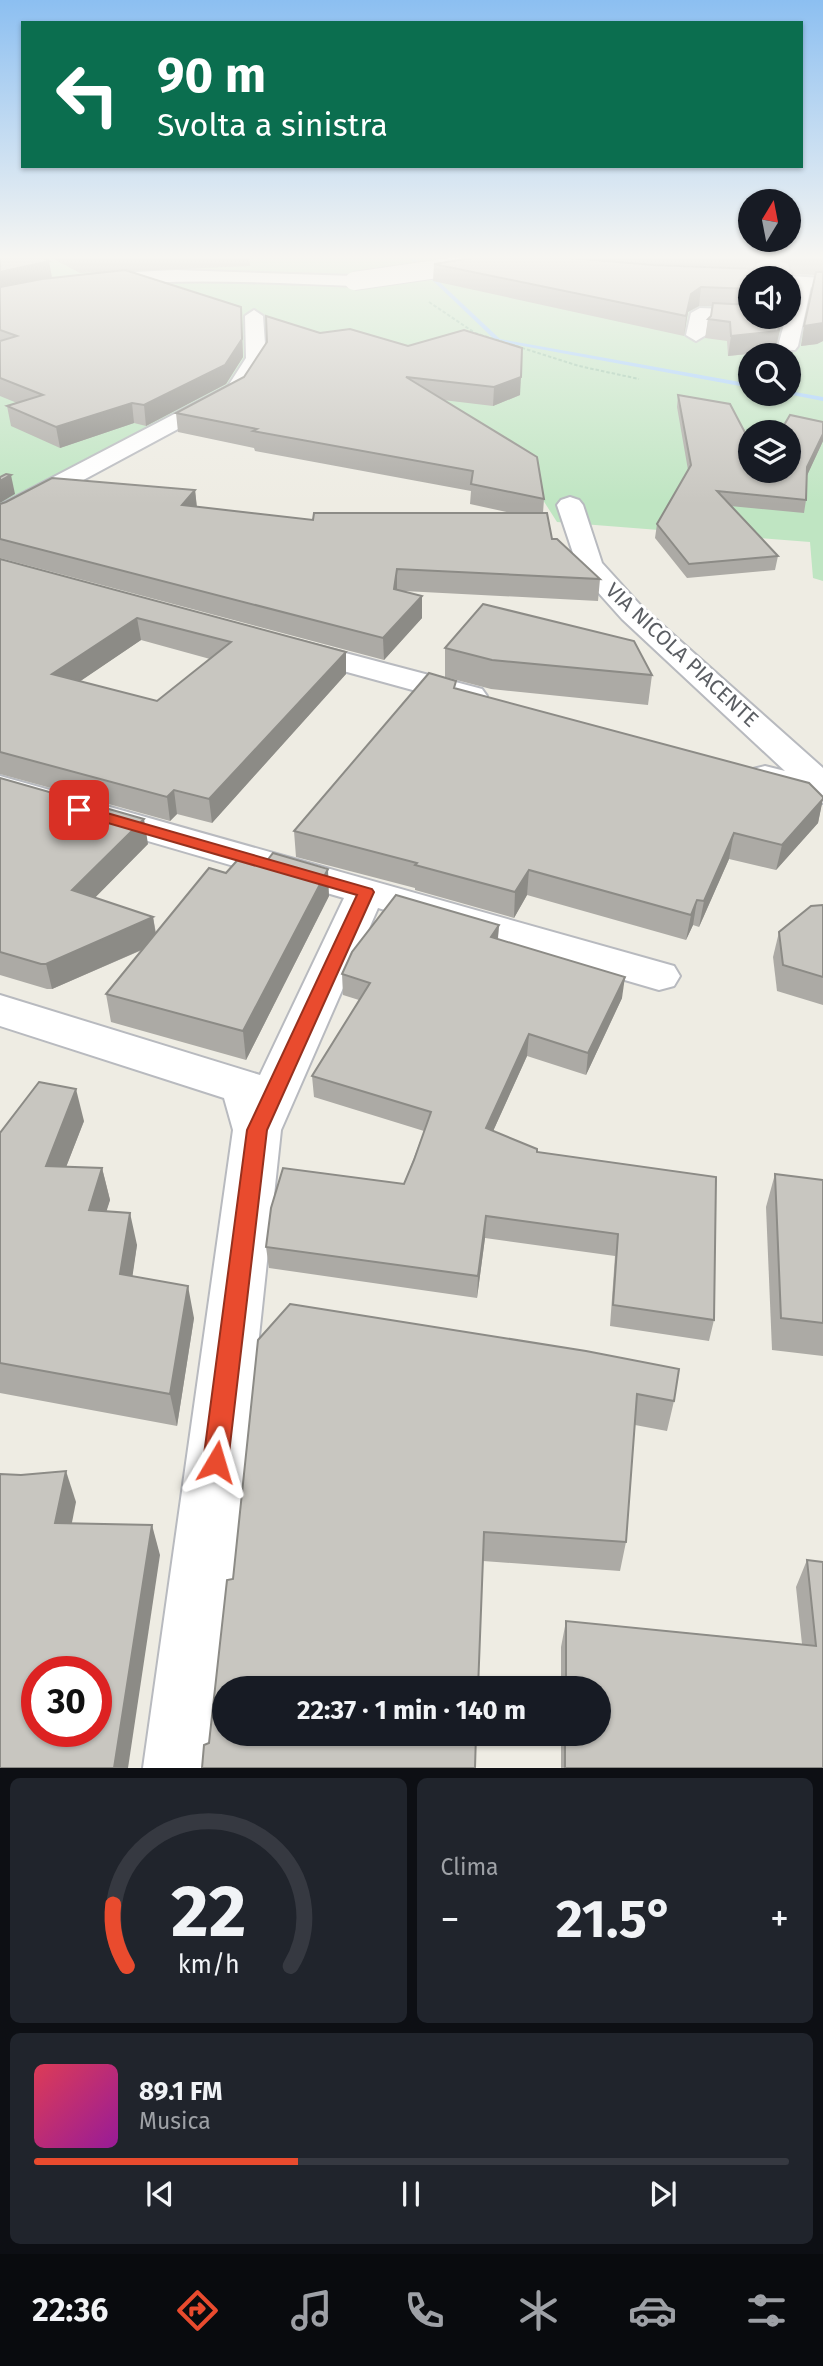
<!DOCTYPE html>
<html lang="it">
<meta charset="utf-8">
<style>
body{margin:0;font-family:"Fira Sans",sans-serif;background:#20242c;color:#f1f3f6;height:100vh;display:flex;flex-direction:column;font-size:26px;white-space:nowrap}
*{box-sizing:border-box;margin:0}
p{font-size:23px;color:#9ea1a6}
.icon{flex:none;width:38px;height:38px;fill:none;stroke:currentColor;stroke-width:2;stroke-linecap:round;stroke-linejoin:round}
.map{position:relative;height:1768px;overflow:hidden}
.side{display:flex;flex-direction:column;gap:10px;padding:10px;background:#0d0f14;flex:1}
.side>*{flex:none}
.hud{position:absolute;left:21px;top:21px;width:782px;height:147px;border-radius:0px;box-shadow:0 2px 5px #0004;background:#0b6e4f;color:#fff;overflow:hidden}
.needle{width:46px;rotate:10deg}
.controls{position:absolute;left:738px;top:189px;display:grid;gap:14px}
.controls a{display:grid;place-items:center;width:63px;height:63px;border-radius:50%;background:#171b24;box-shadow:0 2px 5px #0004;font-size:35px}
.speed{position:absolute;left:21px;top:1656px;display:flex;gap:14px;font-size:35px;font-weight:700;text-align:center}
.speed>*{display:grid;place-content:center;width:91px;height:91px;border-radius:50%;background:#171b24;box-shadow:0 2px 5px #0004;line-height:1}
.speed .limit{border:10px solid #d22;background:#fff;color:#111}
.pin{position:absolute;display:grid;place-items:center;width:60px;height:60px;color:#fff;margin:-30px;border-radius:14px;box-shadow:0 4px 10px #0006}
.me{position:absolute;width:77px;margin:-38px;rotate:7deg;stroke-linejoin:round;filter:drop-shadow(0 0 5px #0008)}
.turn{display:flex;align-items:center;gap:24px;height:147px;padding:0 21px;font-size:32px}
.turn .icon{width:91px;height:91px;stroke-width:2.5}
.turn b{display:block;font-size:49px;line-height:60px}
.big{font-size:52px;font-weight:700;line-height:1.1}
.side .tile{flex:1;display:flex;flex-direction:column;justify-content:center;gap:10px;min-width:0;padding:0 24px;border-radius:10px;background:#20242c}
.side .dial{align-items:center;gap:0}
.dial svg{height:182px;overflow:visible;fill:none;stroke:#363941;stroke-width:7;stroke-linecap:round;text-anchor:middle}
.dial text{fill:#f1f3f6;stroke:none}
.song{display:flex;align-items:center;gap:21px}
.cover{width:84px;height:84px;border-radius:10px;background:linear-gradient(135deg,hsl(350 70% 55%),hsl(300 70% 35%))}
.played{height:7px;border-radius:4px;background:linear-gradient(90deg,#e94b2e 35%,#363941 35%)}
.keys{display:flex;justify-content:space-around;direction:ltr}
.heat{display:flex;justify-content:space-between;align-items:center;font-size:38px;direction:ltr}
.side .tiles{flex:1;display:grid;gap:10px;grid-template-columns:1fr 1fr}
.tile:last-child{grid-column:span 2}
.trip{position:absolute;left:212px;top:1676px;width:399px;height:70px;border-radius:35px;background:#171b24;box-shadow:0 2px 5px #0004;font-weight:700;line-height:70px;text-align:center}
.tabs{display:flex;height:112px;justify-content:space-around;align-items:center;background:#090b0e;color:#9ea1a6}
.tabs .icon{width:49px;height:49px}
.tabs .current{color:#e94b2e}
.tabs b{font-size:32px;color:#f1f3f6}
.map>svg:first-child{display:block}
.green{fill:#bfe5c2;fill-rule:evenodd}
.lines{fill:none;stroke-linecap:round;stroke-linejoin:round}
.stream{fill:#a2cfff;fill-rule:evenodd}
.minor-casing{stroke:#b8babf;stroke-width:4}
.tertiary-casing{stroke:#b8babf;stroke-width:4}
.path{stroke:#98c6a9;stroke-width:2;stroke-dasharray:3.5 2;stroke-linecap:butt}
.minor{fill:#fff;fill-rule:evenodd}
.tertiary{fill:#fff;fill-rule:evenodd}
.minor-bridge-casing{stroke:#b8babf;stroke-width:20;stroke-linecap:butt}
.minor-bridge{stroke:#fff;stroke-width:18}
.wall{fill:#acaaa5;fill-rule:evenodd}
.shaded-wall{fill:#8c8b86}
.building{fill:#c8c6c0;stroke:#8c8b86;stroke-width:2;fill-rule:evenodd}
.route{fill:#e94b2e;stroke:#97311e;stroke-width:2}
.labels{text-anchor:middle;stroke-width:6;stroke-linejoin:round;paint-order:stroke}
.far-street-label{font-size:21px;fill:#5b5e63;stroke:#fff}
</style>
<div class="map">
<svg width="823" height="1768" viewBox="0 0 823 1768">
<rect width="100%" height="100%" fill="#eeece3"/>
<path class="green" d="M 0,256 L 477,256 L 751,279 L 751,317 L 789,317 L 789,282 L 823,284 L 823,581 L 813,578 L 810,542 L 557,522 L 527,475 L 220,391 L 81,461 L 85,463 L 0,506 ZM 751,355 L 789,355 L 789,394 L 751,394 ZM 751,432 L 789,432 L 789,471 L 751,471 Z"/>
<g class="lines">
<g class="stream">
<path d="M 407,256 L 412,256 L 500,339 L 751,384 L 751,388 L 496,341 Z"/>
<path d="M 789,391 L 823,397 L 823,401 L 787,394 L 789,394 Z"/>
</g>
<defs>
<g id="minor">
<path d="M 176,270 L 354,276 L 363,281 L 354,286 C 233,281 119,274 0,302 L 0,292 C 59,278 116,272 176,270 Z"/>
<path d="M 803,277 L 812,282 L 798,346 L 795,350 L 781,350 L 778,346 L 786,317 L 789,317 L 794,282 Z"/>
<path d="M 700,308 L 751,310 L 751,317 L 760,317 L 751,322 L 708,319 L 706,335 L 696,341 L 686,335 L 691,313 Z"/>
<path d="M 254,310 L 263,316 L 266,358 L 243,394 L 9,520 L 0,523 L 0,505 L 228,386 L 246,358 L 245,316 Z"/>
<path d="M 570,497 L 579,500 L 583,505 L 602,563 L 642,607 L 823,768 L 823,803 L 753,783 L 748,776 L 753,769 L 765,766 L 785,771 L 622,619 L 579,571 L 557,505 L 561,500 Z"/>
<path d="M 296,640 L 482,689 L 487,696 L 482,703 L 471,706 L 285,655 L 281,649 L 285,643 Z"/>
<path d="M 0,776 L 674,966 L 680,976 L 674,986 L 659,990 L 378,908 L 281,1130 L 213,1768 L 143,1768 L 233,1130 L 224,1098 L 0,1026 L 0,995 L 260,1075 L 344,898 L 0,798 Z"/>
</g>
<path id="tertiary" d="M 789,276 L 823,278 L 823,288 L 789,286 L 789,278 L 782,278 Z"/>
</defs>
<use href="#minor" class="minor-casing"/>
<use href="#tertiary" class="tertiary-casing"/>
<path class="path" d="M 429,302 L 475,333 L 579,366 L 639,379"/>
<use href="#minor" class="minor"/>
<use href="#tertiary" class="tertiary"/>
<defs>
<path id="minor-bridge" d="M 354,281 L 485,262"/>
</defs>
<use href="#minor-bridge" class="minor-bridge-casing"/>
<use href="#minor-bridge" class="minor-bridge"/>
</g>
<g class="wall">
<path d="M 0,256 L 49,261 L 52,278 L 99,272 L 80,273 L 48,256 L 249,256 L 250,266 L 129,271 L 241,307 L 243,357 L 226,384 L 146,426 L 134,423 L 60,448 L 11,426 L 7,406 L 17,403 L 0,396 Z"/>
<path d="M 485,256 L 823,256 L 823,341 L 817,344 L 801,346 L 815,275 L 793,274 L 751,278 L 751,317 L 783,317 L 775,351 L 728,356 L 727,341 L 705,338 L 708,319 L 711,316 L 712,306 L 699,306 L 688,312 L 684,336 L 433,281 L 434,264 Z"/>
<path d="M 266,316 L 520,395 L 493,406 L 443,400 L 544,499 L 543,513 L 552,539 L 600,579 L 598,601 L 404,591 L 422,618 L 384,660 L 0,558 L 0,504 L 195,490 L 197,507 L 313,520 L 511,513 L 470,504 L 471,491 L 255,451 L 254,448 L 178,432 L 176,413 L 244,377 L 267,342 Z"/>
<path d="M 678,395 L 751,471 L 823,422 L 823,441 L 807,475 L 806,500 L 804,513 L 730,506 L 778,556 L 775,570 L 687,578 L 655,538 L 657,524 L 688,470 L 677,407 Z"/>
<path d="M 0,559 L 346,652 L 346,674 L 212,823 L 177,814 L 170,821 L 0,774 ZM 141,640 L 210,659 L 157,701 L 80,681 Z"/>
<path d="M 445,648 L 652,675 L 648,705 L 491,689 L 445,677 Z"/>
<path d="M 455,688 L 823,797 L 818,823 L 776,870 L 729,859 L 699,927 L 693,925 L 686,940 L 527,895 L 514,918 L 415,890 L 415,888 L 296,857 L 294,831 Z"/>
<path d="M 0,778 L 148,844 L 94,898 L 153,917 L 156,933 L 226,873 L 329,896 L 246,1060 L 111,1022 L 106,994 L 142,950 L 52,989 L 47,989 L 0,975 Z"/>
<path d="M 823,905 L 823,1005 L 777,991 L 773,957 L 779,932 Z"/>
<path d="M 499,925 L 498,939 L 622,998 L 586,1075 L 527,1056 L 493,1131 L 537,1152 L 714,1320 L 709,1341 L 610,1326 L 615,1256 L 485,1238 L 477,1298 L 269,1268 L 266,1247 L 404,1184 L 424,1131 L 314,1097 L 312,1076 L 359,1000 L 343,995 L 342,974 Z"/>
<path d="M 84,1121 L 66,1167 L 102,1168 L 110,1200 L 106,1211 L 137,1245 L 132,1276 L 194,1318 L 177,1426 L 0,1393 L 0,1133 Z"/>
<path d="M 775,1174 L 823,1180 L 823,1356 L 772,1350 L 766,1207 Z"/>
<path d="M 290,1304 L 674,1401 L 667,1431 L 635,1425 L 626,1542 L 620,1571 L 483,1561 L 209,1743 L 233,1579 Z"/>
<path d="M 807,1560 L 823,1562 L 823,1768 L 561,1768 L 561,1734 L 598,1734 L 598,1689 L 561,1689 L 561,1647 L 566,1621 L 802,1644 L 796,1587 Z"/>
</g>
<g class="shaded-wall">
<path d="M 791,256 L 788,273 L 782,261 Z"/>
<path d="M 49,261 L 52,278 L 0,290 L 0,272 Z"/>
<path d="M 701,287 L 699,306 L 688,312 L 684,336 L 686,316 L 691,294 Z"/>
<path d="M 241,307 L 243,357 L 226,384 L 146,426 L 144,405 Z"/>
<path d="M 782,317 L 783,317 L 775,351 L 728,356 L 731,336 Z"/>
<path d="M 823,323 L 823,341 L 817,344 L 801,346 L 804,326 Z"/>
<path d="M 521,377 L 520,395 L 493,406 L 494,387 Z"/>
<path d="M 132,403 L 134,423 L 60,448 L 56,427 Z"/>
<path d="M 823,434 L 823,441 L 805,480 L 807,467 Z"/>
<path d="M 11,475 L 15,494 L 0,503 L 0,481 Z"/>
<path d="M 195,490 L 197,510 L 182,505 Z"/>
<path d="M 397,569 L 397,591 L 394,589 Z"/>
<path d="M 422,596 L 422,618 L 384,660 L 383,638 Z"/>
<path d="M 137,618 L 141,640 L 57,697 L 52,674 Z"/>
<path d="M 346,652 L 346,674 L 212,823 L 209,799 Z"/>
<path d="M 174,790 L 177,814 L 170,821 L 167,797 Z"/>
<path d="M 823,799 L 818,823 L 776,870 L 782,845 Z"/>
<path d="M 144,819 L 148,844 L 77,916 L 72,890 Z"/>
<path d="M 734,833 L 729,859 L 699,927 L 704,901 Z"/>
<path d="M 328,869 L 329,896 L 246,1060 L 243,1031 Z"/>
<path d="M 529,870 L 527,895 L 514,918 L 515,892 Z"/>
<path d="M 697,900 L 693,925 L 686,940 L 691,915 Z"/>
<path d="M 153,917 L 157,943 L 52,989 L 46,964 Z"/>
<path d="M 499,925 L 497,946 L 491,937 Z"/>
<path d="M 625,977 L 622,998 L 586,1075 L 588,1053 Z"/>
<path d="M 529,1034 L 527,1056 L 485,1149 L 486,1128 Z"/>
<path d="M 76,1089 L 84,1121 L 54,1198 L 46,1166 Z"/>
<path d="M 102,1168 L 110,1200 L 97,1242 L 89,1210 Z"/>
<path d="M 130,1213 L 137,1245 L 128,1307 L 120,1274 Z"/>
<path d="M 486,1216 L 485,1238 L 477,1298 L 478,1276 Z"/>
<path d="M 188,1286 L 194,1318 L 177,1426 L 170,1394 Z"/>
<path d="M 66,1471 L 76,1502 L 66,1553 L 55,1523 Z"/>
<path d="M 152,1525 L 160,1555 L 128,1768 L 114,1768 Z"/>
</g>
<g class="building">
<path d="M 0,256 L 41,256 L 49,261 L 0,272 Z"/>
<path d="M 485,256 L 547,256 L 653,265 L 754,269 L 756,263 L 764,260 L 758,256 L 790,256 L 782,261 L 789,263 L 790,270 L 793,271 L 789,296 L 789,278 L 751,278 L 751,289 L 701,287 L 691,294 L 686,316 L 434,264 Z"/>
<path d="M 799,256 L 823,256 L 823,258 Z"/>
<path d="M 125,270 L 241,307 L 242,339 L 225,365 L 144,405 L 132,403 L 56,427 L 7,406 L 43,395 L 0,378 L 0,341 L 17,336 L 0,330 L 0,287 L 42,279 Z"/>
<path d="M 816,272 L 823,272 L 823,323 L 804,326 Z"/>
<path d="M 713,303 L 751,305 L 751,317 L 782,317 L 778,331 L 731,336 L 730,322 L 708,319 L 711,316 Z"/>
<path d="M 266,316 L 320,333 L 350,329 L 408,346 L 464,330 L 522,348 L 521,377 L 494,387 L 406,377 L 537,457 L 544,499 L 471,484 L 473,471 L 253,431 L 257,429 L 176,413 L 244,377 L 267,342 Z"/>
<path d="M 678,395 L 730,404 L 751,444 L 751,471 L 789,471 L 789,432 L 780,432 L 790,415 L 823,422 L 823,434 L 807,467 L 806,500 L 717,491 L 778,556 L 689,564 L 657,524 L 691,465 Z"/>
<path d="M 6,474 L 11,475 L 0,481 L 0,477 Z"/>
<path d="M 52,478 L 195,490 L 182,505 L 313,520 L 314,513 L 547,513 L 552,539 L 557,539 L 600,579 L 397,569 L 394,589 L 422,596 L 383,638 L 0,539 L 0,504 L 6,502 Z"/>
<path d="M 0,559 L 346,652 L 209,799 L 174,790 L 167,797 L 0,752 ZM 137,618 L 231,642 L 157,701 L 52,674 Z"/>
<path d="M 483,604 L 634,641 L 652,675 L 492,660 L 445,648 Z"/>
<path d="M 429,673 L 456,681 L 454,688 L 809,783 L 823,797 L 823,799 L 782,845 L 734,833 L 704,901 L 697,900 L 691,915 L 529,870 L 515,892 L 415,865 L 417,863 L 294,831 Z"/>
<path d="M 0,778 L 144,819 L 72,890 L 153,917 L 46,964 L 41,964 L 0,952 Z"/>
<path d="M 273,853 L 328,869 L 243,1031 L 106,994 L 209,868 L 226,873 L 242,855 L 266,862 Z"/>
<path d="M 396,895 L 499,925 L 491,937 L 625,977 L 588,1053 L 529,1034 L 486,1128 L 537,1149 L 537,1152 L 716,1177 L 714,1320 L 613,1305 L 618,1234 L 486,1216 L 478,1276 L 266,1247 L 271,1208 L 283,1168 L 404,1184 L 414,1160 L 431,1112 L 312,1076 L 370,983 L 342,974 L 352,952 Z"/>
<path d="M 823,905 L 823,977 L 783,965 L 779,932 L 811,906 Z"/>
<path d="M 39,1082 L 76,1089 L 46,1166 L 102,1168 L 89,1210 L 130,1213 L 120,1274 L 188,1286 L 170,1394 L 0,1363 L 0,1133 Z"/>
<path d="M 775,1174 L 823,1180 L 823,1323 L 781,1318 Z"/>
<path d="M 290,1304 L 586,1351 L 679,1369 L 674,1401 L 637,1394 L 626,1542 L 484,1532 L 478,1689 L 224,1689 L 224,1734 L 476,1734 L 475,1768 L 202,1768 L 204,1745 L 209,1743 L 227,1580 L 233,1579 L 258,1340 Z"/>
<path d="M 66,1471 L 55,1523 L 152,1525 L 114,1768 L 0,1768 L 0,1474 L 21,1475 ZM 37,1671 L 96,1671 L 96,1731 L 37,1731 Z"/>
<path d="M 807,1560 L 823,1562 L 823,1768 L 565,1768 L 565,1734 L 598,1734 L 598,1689 L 566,1689 L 566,1621 L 816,1646 Z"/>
</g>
<linearGradient id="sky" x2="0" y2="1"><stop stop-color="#8cbff1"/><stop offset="0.51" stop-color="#f7f6f2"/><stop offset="1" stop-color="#f7f6f2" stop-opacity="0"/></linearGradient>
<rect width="823" height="504" fill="url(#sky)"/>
<path class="route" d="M 79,805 L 372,889 L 374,892 L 267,1130 L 228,1462 L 224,1471 L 216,1474 L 207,1471 L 203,1462 L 247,1130 L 357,895 L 73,813 L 71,810 L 73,807 Z"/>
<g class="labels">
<g class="far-street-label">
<text transform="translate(682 655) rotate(43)" y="7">VIA NICOLA PIACENTE</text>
</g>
</g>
</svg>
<div class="controls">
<a><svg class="needle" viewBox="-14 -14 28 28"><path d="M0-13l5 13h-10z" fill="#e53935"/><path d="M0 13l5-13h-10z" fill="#9ea1a6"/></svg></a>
<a><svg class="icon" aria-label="sound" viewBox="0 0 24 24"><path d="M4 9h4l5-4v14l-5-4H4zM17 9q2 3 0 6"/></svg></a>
<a><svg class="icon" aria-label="search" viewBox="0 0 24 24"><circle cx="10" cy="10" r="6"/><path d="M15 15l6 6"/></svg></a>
<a><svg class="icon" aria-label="layers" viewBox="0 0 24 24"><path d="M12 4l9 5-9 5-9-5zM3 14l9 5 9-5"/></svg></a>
</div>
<div class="speed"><div class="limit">30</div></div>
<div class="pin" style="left:79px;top:810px;background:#d93025"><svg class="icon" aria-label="arrive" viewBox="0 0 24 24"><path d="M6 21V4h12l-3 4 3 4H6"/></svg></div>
<svg class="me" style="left:216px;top:1462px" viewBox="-20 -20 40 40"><path d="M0-17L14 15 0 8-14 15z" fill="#e94b2e" stroke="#fff" stroke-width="4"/></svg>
<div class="trip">22:37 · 1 min · 140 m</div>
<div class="hud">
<div class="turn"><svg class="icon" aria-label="left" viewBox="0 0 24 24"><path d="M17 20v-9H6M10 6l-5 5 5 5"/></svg><div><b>90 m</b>Svolta a sinistra</div></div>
</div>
</div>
<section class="side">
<div class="tiles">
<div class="tile dial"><svg viewBox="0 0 100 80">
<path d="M14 69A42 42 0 1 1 86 69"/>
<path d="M14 69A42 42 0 0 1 8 42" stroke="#e94b2e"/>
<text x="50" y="56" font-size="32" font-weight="700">22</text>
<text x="50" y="72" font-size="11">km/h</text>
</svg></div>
<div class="tile"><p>Clima</p>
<div class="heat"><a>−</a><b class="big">21.5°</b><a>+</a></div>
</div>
<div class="tile">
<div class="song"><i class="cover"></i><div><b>89.1 FM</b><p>Musica</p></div></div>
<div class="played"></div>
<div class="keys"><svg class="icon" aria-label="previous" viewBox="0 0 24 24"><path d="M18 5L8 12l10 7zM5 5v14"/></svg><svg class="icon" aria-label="pause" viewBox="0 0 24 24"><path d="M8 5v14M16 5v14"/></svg><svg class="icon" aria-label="next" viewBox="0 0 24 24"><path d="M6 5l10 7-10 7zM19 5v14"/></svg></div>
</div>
</div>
</section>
<nav class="tabs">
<b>22:36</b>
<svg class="icon current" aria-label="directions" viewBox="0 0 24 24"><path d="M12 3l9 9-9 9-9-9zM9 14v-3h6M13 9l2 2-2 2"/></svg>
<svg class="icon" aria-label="music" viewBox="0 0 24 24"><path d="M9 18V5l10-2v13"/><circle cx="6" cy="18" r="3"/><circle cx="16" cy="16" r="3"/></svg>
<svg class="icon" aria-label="phone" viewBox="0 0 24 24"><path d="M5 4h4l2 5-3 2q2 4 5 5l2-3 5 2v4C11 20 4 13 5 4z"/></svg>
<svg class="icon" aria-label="climate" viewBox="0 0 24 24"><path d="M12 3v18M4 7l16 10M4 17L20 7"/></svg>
<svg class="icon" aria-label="car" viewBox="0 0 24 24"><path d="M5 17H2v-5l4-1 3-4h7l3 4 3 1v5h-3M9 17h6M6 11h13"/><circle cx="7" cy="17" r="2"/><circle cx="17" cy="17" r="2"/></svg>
<svg class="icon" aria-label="filters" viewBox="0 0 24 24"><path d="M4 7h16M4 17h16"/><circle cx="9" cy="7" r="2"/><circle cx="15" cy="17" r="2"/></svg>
</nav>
